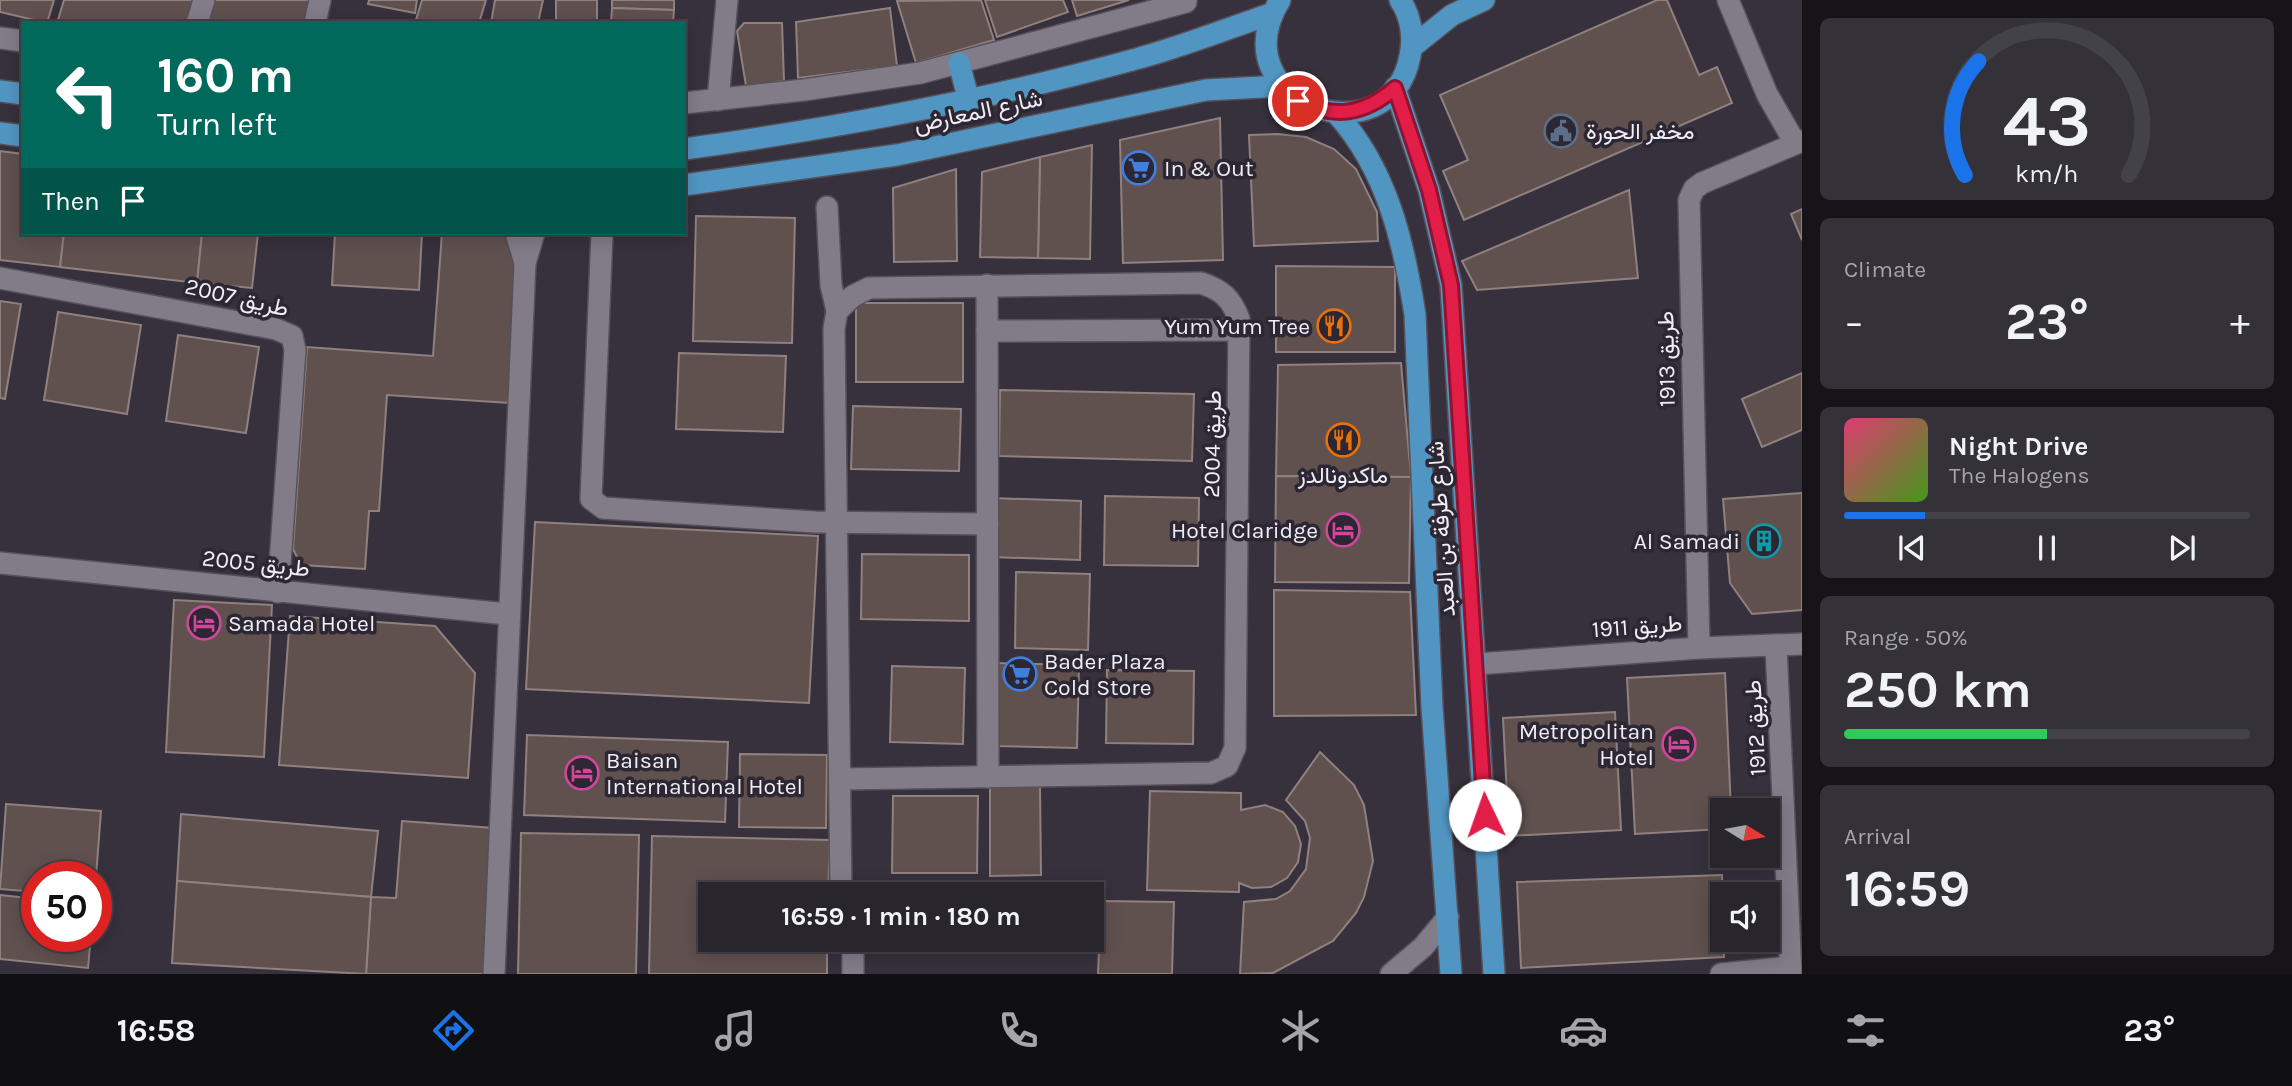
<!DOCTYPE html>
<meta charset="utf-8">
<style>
body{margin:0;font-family:Karla,Vazirmatn,sans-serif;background:#343139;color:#f1f3f6;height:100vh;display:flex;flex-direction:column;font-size:26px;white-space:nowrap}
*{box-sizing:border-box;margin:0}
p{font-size:23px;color:#a5a5aa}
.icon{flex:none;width:38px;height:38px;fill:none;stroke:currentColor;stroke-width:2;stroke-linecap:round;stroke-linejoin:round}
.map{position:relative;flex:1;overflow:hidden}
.details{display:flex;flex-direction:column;gap:18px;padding:18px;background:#161419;width:490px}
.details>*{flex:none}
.guide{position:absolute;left:21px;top:21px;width:665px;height:214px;border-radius:0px;box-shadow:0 4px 18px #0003,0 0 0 2px #444249;background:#00695c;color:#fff;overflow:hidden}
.needle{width:46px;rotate:101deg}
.fabs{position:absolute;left:1710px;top:798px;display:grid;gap:14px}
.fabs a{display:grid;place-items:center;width:70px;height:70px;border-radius:0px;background:#28252d;box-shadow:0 4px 18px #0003,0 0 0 2px #444249;font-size:35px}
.speed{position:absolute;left:21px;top:861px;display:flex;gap:14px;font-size:35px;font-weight:700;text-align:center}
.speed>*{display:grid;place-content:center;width:91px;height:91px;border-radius:50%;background:#28252d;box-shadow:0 4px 18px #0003,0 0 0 2px #444249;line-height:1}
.speed .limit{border:10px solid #d22;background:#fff;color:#111}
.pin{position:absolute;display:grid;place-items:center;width:60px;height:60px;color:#fff;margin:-30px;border:4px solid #fff;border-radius:50%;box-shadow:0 2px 7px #0007}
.me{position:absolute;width:77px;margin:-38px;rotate:357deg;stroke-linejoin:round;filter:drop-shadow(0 0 5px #0008)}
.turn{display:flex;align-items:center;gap:24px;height:147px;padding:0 21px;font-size:32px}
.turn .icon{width:91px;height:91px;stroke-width:2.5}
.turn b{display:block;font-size:49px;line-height:60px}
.then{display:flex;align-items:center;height:66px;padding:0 21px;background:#0003;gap:14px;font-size:26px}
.big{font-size:52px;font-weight:700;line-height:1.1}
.details .card{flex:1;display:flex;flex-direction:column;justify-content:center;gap:10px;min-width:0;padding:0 24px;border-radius:10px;background:#343139}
.details .dial{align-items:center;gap:0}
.dial svg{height:182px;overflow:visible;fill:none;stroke:#444249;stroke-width:7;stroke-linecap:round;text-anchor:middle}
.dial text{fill:#f1f3f6;stroke:none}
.song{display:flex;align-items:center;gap:21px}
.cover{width:84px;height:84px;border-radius:10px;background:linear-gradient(135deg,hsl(340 70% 55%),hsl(100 70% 35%))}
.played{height:7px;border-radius:4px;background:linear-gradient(90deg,#1a73e8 20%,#444249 20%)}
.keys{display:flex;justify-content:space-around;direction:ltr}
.heat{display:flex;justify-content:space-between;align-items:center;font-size:38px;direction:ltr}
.charge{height:10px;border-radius:5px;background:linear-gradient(90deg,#34c759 50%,#444249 0)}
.trip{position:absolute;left:698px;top:882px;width:406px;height:70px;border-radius:0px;background:#28252d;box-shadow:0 4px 18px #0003,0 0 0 2px #444249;font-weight:700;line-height:70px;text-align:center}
.tab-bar{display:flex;height:112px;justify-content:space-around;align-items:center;background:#100f12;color:#a5a5aa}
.tab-bar .icon{width:49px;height:49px}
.tab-bar .active{color:#1a73e8}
.tab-bar b{font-size:32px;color:#f1f3f6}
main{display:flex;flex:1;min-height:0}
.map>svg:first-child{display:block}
.building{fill:#60514f;stroke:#90807e;stroke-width:2}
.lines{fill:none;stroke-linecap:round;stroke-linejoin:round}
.minor-casing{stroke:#555059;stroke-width:24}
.major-casing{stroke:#555059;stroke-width:24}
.minor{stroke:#827c88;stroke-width:21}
.major{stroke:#5196c3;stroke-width:21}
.route-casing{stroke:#92132f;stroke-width:18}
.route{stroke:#e11d48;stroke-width:12}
.labels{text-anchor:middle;stroke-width:7;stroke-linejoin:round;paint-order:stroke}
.street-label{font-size:23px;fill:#f0edf4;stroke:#2c2732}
.poi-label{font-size:23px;fill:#f0edf4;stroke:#2c2732;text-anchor:start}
</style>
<main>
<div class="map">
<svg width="1802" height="974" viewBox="0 0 1802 974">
<rect width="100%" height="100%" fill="#36313c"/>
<g class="building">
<path d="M 0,0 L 54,0 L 47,23 L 0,12 Z"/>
<path d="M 64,0 L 196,0 L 189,23 L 57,23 Z"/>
<path d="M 212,0 L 307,0 L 310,1 L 304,23 L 206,23 Z"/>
<path d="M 369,0 L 417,0 L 415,13 L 368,4 Z"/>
<path d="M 422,0 L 486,0 L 479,23 L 415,23 Z"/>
<path d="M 495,0 L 543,0 L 538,23 L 491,23 Z"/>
<rect x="556" y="0" width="41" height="23"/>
<path d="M 612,0 L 674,0 L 674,10 L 612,8 Z"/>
<path d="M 981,0 L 994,40 L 916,63 L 897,1 Z"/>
<path d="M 985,0 L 1063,0 L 1068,12 L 997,37 Z"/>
<path d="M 1072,0 L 1129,0 L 1077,16 Z"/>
<path d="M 1657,0 L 1667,0 L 1699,75 L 1717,67 L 1732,103 L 1464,220 L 1443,171 L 1468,160 L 1440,95 Z"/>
<path d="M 612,8 L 674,10 L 673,23 L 611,23 Z"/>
<path d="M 890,8 L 897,66 L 798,78 L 796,22 Z"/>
<path d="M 744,23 L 782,23 L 784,81 L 746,86 L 737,31 Z"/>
<path d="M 1220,118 L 1223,260 L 1123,263 L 1120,140 Z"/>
<path d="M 1278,134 L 1306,137 L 1334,149 L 1356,169 L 1377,212 L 1378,241 L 1254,246 L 1249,135 Z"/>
<path d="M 1092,145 L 1090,259 L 1038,258 L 1040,157 Z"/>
<path d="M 0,151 L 23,154 L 23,233 L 64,233 L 60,267 L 0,260 Z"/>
<path d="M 1040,157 L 1038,258 L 980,257 L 982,172 Z"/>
<path d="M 956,169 L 957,261 L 894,262 L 893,188 Z"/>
<path d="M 1629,190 L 1638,278 L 1477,290 L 1462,261 Z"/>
<path d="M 1802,209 L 1802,240 L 1791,214 Z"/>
<path d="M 696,216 L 795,218 L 792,343 L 693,341 Z"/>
<path d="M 64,233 L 202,233 L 197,283 L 60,267 Z"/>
<path d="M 202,233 L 258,233 L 252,288 L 197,283 Z"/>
<path d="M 335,233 L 422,233 L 419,290 L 332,285 Z"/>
<path d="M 442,233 L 508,233 L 521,253 L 510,403 L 387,395 L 379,511 L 369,511 L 365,569 L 301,565 L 293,549 L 307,347 L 433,356 Z"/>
<path d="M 1276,266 L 1395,267 L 1395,352 L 1276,352 Z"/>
<path d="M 0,301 L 21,304 L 5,399 L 0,398 Z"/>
<rect x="856" y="303" width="107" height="79"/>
<path d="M 58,312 L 141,325 L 127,414 L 44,400 Z"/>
<path d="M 178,335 L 259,347 L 246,433 L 166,421 Z"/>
<path d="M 679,353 L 786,356 L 783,432 L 676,429 Z"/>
<path d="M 1401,363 L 1411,477 L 1276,476 L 1278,365 Z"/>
<path d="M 1802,373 L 1802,430 L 1762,447 L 1742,399 Z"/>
<path d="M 1000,390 L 1194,394 L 1192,461 L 999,456 Z"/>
<path d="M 853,406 L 961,409 L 959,471 L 851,469 Z"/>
<path d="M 1276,476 L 1411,477 L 1409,583 L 1275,582 Z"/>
<path d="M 1802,493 L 1802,610 L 1752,614 L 1730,583 L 1723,499 Z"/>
<path d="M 1105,496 L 1199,498 L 1198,566 L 1104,565 Z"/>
<path d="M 992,498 L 1081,501 L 1080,560 L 990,557 Z"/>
<path d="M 535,522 L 818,536 L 809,703 L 526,689 Z"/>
<path d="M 862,554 L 969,555 L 969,621 L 861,619 Z"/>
<path d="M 1016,572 L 1090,574 L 1088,650 L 1015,648 Z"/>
<path d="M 1274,590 L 1410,592 L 1416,715 L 1274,716 Z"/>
<path d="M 174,600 L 272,605 L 264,757 L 166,752 Z"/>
<path d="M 290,616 L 435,626 L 475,673 L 468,778 L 279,765 Z"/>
<path d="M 994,663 L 1079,665 L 1077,748 L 992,746 Z"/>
<path d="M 892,666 L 965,668 L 963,744 L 890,742 Z"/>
<path d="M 1107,670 L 1194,671 L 1193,744 L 1106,743 Z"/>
<path d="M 1725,673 L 1731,810 L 1722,810 L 1722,829 L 1635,834 L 1627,678 Z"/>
<path d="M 1615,712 L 1621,830 L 1509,836 L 1503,718 Z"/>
<path d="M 527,735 L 728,742 L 725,822 L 524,815 Z"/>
<path d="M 1320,752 L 1354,785 L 1364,805 L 1373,861 L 1364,897 L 1356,913 L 1333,941 L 1273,973 L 1240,974 L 1244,902 L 1276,899 L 1290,891 L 1306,869 L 1310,838 L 1305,821 L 1286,800 Z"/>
<path d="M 740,754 L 827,755 L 826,828 L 739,827 Z"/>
<path d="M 990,787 L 1040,787 L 1041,875 L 990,876 Z"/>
<path d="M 1150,791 L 1241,793 L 1241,810 L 1265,805 L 1283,812 L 1295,826 L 1301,844 L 1298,862 L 1287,878 L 1271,887 L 1252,888 L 1239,883 L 1239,892 L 1147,890 Z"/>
<path d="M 893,796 L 978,796 L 977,873 L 892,873 Z"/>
<path d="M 6,804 L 101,811 L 96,877 L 37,877 L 37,892 L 0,889 Z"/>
<path d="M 181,814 L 378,831 L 371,897 L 177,881 Z"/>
<path d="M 402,821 L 493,828 L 483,974 L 366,974 L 371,897 L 396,898 Z"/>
<path d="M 521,833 L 639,835 L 636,974 L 518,974 Z"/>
<path d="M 652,836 L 830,840 L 828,894 L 710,894 L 710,940 L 827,940 L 827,974 L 649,974 Z"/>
<path d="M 1722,875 L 1724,957 L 1521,968 L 1517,882 Z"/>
<path d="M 177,881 L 371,897 L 366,974 L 172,963 Z"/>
<path d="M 0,895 L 37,899 L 37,936 L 91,936 L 88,968 L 0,959 Z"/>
<path d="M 1101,901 L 1174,902 L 1172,974 L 1098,974 Z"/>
</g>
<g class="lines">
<defs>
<g id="minor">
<path d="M 1728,0 L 1767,94 L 1795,143"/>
<path d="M 197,23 L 204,0"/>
<path d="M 315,23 L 320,0"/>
<path d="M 0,38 L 23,41"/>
<path d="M 718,100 L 727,0"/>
<path d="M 684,103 L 804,90 L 920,73 L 1186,2"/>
<path d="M 827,207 L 831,285 L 837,311 L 834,329 L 841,894"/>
<path d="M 516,233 L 525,263"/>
<path d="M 602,233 L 591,499 L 603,508 L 815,522 L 988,524"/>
<path d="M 0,278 L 276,329 L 292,336 L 295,350 L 278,592"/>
<path d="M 987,285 L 988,777"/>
<path d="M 837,311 L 853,296 L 869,288 L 1201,283 C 1222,290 1231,298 1239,319 L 1235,748 L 1227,766 L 1211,773 L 842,779"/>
<path d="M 987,331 L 1239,330"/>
<path d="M 0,563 L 507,614"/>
<path d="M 1776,646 L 1791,974"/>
<path d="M 1699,648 L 1689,200 L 1694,189 L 1702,183 L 1802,141"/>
<path d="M 1476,664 L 1699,648 L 1802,644"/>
<path d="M 853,940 L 853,974"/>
<path d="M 494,974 L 525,263 L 534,233"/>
<path d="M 1391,974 L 1423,947 L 1448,917"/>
<path d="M 1721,974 L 1791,967"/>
</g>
<g id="major">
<path d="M 1280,0 C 1217,103 1390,163 1410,56 C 1414,37 1411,16 1400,0"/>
<path d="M 1412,47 L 1452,15 L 1484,0"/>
<path d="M 959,63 L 969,101"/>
<path d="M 1395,88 L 1429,190 L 1451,285 L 1494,974"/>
<path d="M 0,91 L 23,94"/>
<path d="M 1337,114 C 1387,170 1404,243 1415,315 L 1432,707 L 1451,974"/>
<path d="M 0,133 L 23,136"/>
<path d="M 684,149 C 837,128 987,100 1136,59 C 1181,47 1226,29 1271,14"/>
<path d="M 684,185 L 897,155 L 1206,90 L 1282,86"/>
</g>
</defs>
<use href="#minor" class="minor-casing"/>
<use href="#major" class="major-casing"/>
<use href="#minor" class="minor"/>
<use href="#major" class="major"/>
</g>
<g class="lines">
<defs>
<path id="route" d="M 1298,101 C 1334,119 1364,115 1395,88 L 1429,190 L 1451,285 L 1485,815"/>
</defs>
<use href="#route" class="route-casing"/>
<use href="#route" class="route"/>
</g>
<defs>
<symbol id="civic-ring" viewBox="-11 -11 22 22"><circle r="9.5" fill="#2c2732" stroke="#5c6f8a" stroke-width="1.5"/><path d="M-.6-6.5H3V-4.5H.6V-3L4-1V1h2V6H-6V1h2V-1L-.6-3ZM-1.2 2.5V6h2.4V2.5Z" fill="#5c6f8a"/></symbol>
<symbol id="supermarket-ring" viewBox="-11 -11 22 22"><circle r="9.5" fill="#2c2732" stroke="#3f7fe0" stroke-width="1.5"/><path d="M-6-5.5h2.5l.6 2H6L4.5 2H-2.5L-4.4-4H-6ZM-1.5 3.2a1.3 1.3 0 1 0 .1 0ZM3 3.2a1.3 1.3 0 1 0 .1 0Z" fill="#3f7fe0"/></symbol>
<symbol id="restaurant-ring" viewBox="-11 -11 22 22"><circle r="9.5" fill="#2c2732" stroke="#e8710a" stroke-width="1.5"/><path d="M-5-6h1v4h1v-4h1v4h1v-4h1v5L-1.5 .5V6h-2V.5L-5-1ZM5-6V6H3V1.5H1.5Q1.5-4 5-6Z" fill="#e8710a"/></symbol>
<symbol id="hotel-ring" viewBox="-11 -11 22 22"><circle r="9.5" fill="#2c2732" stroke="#d1479c" stroke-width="1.5"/><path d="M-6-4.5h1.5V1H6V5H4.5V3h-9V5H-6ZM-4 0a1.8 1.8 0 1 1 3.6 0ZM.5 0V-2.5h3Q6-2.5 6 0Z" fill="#d1479c"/></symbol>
<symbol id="building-ring" viewBox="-11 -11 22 22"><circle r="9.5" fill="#2c2732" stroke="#0f9aa8" stroke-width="1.5"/><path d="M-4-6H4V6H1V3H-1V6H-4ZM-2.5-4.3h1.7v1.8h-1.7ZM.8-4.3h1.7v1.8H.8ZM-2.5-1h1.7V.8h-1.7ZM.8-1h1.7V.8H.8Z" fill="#0f9aa8"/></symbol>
</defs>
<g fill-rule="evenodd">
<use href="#civic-ring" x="1542" y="112" width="38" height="38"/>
<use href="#supermarket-ring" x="1120" y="149" width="38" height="38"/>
<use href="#restaurant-ring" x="1315" y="307" width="38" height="38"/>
<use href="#restaurant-ring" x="1324" y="421" width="38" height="38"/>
<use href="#hotel-ring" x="1324" y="511" width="38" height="38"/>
<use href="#building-ring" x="1745" y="522" width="38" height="38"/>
<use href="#hotel-ring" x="185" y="604" width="38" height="38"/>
<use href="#supermarket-ring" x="1001" y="655" width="38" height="38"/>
<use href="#hotel-ring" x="1660" y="725" width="38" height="38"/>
<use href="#hotel-ring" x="563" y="754" width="38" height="38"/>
</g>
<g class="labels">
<g class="street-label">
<text transform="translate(978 111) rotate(-12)" y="8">شارع المعارض</text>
<text transform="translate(237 297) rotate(13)" y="8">طريق 2007</text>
<text transform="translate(1666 359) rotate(-91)" y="8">طريق 1913</text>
<text transform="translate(1212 444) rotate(-89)" y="8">طريق 2004</text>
<text transform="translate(1441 529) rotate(-94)" y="8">شارع طرفة بن العبد</text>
<text transform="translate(256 563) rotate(6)" y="8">طريق 2005</text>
<text transform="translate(1637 626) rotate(-4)" y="8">طريق 1911</text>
<text transform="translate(1755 728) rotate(-93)" y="8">طريق 1912</text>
</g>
<g class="poi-label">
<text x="1586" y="139">مخفر الحورة</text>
<text x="1164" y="176">In &amp; Out</text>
<text x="1310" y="334" text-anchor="end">Yum Yum Tree</text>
<text x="1343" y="483" text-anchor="middle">ماكدونالدز</text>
<text x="1318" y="538" text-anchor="end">Hotel Claridge</text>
<text x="1740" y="549" text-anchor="end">Al Samadi</text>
<text x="228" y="631">Samada Hotel</text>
<text x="1044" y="669">Bader Plaza<tspan x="1044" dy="26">Cold Store</tspan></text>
<text x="1654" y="739" text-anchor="end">Metropolitan<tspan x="1654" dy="26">Hotel</tspan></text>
<text x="606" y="768">Baisan<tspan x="606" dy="26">International Hotel</tspan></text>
</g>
</g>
</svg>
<div class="fabs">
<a><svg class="needle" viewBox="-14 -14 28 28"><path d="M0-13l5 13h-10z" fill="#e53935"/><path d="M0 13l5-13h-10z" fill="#a5a5aa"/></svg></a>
<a><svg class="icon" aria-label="sound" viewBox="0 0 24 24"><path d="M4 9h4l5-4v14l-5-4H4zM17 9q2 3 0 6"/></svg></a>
</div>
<div class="speed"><div class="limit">50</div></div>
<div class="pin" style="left:1298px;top:101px;background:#d93025"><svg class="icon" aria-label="arrive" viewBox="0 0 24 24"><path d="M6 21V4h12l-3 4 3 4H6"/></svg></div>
<svg class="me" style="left:1485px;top:815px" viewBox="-20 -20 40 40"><circle r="19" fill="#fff"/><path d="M0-13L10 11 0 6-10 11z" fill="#e11d48"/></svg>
<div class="trip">16:59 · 1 min · 180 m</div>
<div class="guide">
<div class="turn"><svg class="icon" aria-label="left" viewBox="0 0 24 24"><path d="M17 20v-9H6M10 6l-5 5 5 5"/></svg><div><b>160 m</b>Turn left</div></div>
<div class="then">Then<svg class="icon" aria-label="arrive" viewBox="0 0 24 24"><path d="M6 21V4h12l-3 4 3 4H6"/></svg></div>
</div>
</div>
<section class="details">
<div class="card dial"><svg viewBox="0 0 100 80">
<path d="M14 69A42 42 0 1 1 86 69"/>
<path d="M14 69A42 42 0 0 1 20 19" stroke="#1a73e8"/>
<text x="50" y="56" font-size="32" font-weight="700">43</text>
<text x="50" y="72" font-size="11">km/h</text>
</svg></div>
<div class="card"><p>Climate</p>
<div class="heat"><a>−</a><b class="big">23°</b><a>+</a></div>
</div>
<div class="card">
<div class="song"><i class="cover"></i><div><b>Night Drive</b><p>The Halogens</p></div></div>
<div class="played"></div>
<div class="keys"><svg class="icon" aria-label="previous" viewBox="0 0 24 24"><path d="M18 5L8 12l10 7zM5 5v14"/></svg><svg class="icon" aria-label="pause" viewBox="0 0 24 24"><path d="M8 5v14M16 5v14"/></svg><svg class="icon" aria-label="next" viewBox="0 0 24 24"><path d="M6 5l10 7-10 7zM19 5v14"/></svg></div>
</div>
<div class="card"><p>Range · 50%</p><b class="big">250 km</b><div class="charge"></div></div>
<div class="card"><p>Arrival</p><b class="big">16:59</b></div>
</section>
</main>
<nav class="tab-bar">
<b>16:58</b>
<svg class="icon active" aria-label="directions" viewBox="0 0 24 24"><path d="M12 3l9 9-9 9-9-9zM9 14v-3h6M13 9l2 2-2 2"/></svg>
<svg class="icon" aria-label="music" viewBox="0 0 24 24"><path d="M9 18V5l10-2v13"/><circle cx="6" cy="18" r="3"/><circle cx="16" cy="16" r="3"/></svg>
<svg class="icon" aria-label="phone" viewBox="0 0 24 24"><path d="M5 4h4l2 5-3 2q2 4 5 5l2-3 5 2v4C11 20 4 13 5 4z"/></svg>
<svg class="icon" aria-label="climate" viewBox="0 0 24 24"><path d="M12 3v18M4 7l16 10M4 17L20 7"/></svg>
<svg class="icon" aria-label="car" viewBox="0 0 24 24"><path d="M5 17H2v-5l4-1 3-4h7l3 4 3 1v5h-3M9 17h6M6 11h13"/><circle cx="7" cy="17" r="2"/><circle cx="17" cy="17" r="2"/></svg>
<svg class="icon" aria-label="filters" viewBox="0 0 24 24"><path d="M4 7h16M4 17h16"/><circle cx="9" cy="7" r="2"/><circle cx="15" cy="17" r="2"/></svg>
<b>23°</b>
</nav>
